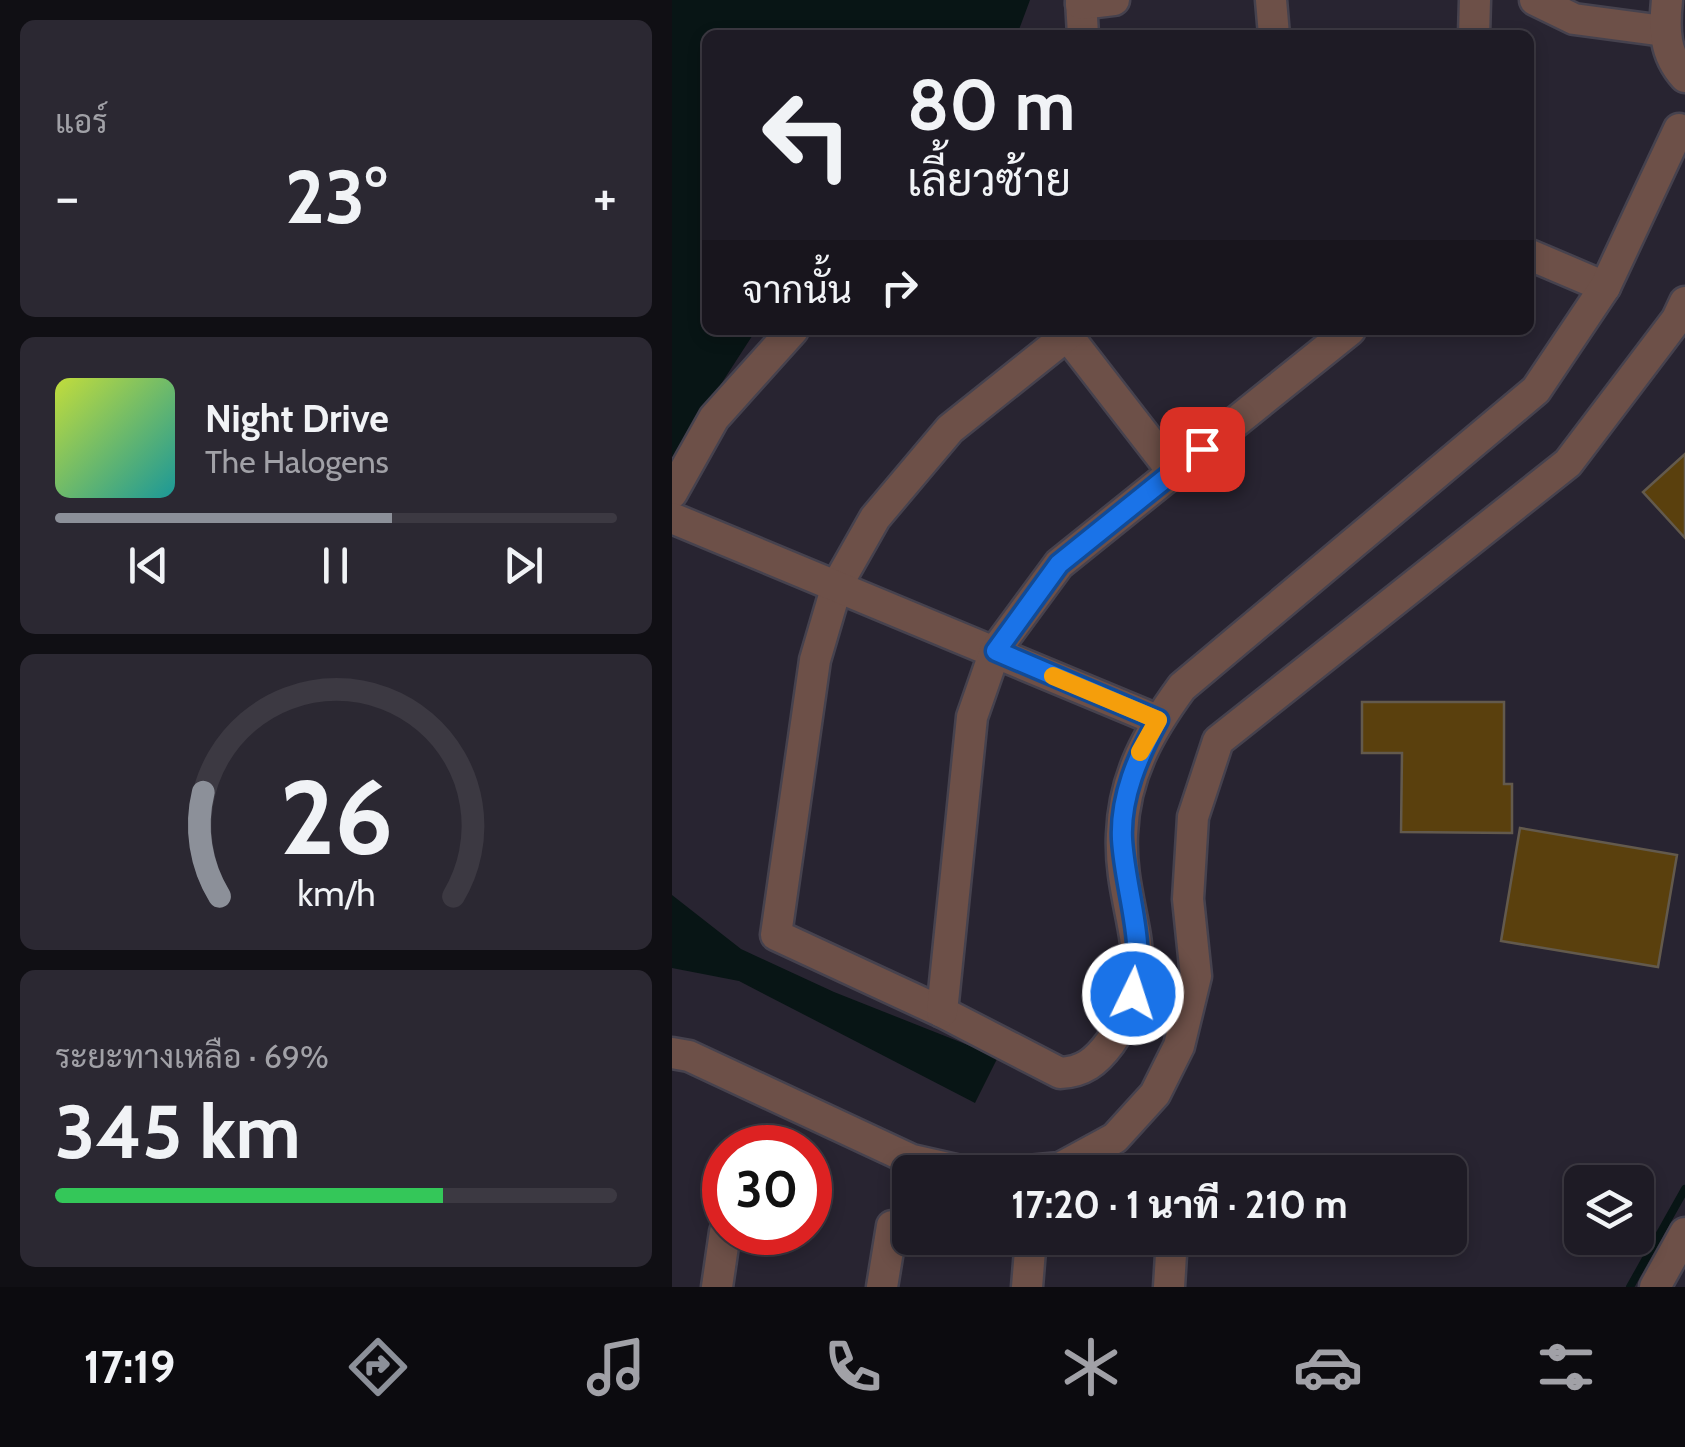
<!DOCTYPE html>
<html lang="th">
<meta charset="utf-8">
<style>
body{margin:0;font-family:Cabin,Sarabun,sans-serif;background:#2b2832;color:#f1f3f6;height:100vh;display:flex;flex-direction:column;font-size:38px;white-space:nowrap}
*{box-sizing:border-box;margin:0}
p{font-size:32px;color:#a1a1a7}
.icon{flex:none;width:55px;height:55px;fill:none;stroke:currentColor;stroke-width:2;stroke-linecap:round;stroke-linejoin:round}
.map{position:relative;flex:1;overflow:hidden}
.drawer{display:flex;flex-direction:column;gap:20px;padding:20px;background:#100f14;width:672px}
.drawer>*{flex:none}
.banner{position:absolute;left:30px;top:30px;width:832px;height:305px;border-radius:15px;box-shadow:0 5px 15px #0003,0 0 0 2px #3c3942;background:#1e1b25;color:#f1f3f6;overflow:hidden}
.fabs{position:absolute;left:892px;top:1165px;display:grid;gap:20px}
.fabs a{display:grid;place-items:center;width:90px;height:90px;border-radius:15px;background:#1e1b25;box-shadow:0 5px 15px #0003,0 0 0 2px #3c3942;font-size:50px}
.speed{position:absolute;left:30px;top:1125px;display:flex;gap:20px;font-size:50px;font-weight:700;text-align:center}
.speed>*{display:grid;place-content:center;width:130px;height:130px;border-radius:50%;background:#1e1b25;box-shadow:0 5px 15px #0003,0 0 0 2px #3c3942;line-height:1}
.speed .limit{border:15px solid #d22;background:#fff;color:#111}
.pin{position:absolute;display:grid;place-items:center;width:85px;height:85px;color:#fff;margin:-42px;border-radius:20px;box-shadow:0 5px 15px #0006}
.me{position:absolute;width:110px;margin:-55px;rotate:4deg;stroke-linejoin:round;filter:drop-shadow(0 0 8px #0008)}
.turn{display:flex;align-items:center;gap:35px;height:210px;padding:0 40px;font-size:45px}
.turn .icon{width:130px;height:130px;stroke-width:2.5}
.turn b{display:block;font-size:70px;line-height:85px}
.then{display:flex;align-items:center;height:95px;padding:0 40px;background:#0003;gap:20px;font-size:38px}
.big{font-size:75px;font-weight:800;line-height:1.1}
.drawer .widget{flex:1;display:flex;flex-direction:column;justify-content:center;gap:15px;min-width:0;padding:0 35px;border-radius:15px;background:#2b2832}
.drawer .dial{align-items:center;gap:0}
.dial svg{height:260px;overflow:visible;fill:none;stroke:#3c3942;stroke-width:7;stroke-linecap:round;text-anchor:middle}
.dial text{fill:#f1f3f6;stroke:none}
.song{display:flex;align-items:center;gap:30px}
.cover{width:120px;height:120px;border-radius:15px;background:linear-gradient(135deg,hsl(70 70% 55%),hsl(180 70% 35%))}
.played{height:10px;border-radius:5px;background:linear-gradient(90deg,#8c9099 60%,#3c3942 60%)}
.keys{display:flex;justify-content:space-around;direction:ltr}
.heat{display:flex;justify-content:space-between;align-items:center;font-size:55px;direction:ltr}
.charge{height:15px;border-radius:8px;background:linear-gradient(90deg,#34c759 69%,#3c3942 0)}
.trip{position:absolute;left:220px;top:1155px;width:575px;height:100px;border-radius:15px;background:#1e1b25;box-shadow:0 5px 15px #0003,0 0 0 2px #3c3942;font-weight:800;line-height:100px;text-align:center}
.menu{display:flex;height:160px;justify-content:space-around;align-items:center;background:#0c0b0f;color:#a1a1a7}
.menu .icon{width:70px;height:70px}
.menu .on{color:#8c9099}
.menu b{font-size:45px;color:#f1f3f6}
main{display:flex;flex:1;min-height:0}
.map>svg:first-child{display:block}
.water{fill:#081515}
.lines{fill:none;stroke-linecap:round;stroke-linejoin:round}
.stream{stroke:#081515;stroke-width:8}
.building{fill:#5a400d;stroke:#635a4d;stroke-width:2.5}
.minor-casing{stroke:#46424e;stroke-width:35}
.minor{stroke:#6d5048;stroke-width:30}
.route-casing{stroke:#114b97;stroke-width:25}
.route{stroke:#1a73e8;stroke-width:18}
.slow{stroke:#f59e0b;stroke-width:18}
</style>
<main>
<section class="drawer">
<div class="widget"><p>แอร์</p>
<div class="heat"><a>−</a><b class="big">23°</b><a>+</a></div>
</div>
<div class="widget">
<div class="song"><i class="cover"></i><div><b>Night Drive</b><p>The Halogens</p></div></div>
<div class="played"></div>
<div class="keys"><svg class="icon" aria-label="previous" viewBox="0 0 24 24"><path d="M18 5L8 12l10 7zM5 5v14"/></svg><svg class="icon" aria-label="pause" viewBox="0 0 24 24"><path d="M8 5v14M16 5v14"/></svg><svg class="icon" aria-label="next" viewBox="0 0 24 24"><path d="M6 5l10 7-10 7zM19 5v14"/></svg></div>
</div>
<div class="widget dial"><svg viewBox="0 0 100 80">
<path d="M14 69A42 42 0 1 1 86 69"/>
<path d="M14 69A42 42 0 0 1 9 37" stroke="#8c9099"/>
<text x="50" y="56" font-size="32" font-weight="700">26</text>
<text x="50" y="72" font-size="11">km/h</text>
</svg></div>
<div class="widget"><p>ระยะทางเหลือ · 69%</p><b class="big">345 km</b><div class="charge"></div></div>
</section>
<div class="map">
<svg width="1013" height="1287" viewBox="0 0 1013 1287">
<rect width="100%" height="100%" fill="#282431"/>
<g class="water">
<path d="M 0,0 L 358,0 L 345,35 L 35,35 L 35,330 L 84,330 L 0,460 Z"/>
<path d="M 0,895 L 69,949 L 162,992 L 326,1057 L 303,1103 L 67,981 L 0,968 Z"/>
</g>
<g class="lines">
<path class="stream" d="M 958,1287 L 1013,1189"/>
</g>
<g class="building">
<path d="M 1013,454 L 1013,538 L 971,492 Z"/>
<path d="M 690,702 L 832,702 L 832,784 L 840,784 L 840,833 L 729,832 L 730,753 L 690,753 Z"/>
<path d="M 848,828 L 1005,855 L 986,967 L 829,941 Z"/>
</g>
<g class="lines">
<defs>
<g id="minor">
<path d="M 409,0 L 411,35"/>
<path d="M 599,0 L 602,35"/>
<path d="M 863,0 L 902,19 L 992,31"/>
<path d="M 995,0 C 992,29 992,54 1013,77"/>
<path d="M 409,4 L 442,0"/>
<path d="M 802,35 L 803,0"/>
<path d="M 858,255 L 933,287"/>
<path d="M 391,330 L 501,472"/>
<path d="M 402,330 L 278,429 L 203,518 L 165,585 L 143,660 L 104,935 L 270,1012 L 388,1073 C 411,1072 424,1062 438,1043 C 494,964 446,916 450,834 C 452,776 477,732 510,687 L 864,390 L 933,287 L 1007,129"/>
<path d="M 0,493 L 42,418 L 121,330"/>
<path d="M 0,518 L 485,720"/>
<path d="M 270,1012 L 300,717 L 323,651 L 387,564 L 678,330"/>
<path d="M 0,1053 L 17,1056 L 240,1160 L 293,1172"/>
<path d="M 345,1172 L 388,1168 L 443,1138 L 483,1094 L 507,1046 L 524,976 L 516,899 L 521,817 L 546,741 L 896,463 L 1005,319 L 1013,302"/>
<path d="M 45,1287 L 53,1232"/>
<path d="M 210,1287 L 220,1226"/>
<path d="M 355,1287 L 359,1238"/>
<path d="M 497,1287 L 500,1238"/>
<path d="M 983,1287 L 1013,1233"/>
</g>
</defs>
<use href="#minor" class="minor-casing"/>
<use href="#minor" class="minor"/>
</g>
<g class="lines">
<defs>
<path id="route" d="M 461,994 C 475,944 453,891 450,839 C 448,797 466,756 486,720 L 324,651 L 387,564 L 530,449"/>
</defs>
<use href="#route" class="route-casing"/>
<use href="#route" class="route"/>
<path class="slow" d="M 381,676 L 486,720 L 468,752"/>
</g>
</svg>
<div class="fabs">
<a><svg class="icon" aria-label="layers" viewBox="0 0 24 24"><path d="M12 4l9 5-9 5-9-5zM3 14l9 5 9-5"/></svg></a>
</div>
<div class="speed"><div class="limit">30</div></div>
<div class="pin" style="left:530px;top:449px;background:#d93025"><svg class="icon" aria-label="arrive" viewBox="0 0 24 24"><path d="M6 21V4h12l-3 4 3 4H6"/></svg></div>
<svg class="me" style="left:461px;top:994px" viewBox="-20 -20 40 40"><circle r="17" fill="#1a73e8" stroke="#fff" stroke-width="3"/><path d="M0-11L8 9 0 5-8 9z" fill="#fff"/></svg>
<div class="trip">17:20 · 1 นาที · 210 m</div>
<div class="banner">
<div class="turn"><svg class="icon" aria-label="left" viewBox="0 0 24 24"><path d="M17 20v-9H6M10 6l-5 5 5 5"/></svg><div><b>80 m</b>เลี้ยวซ้าย</div></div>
<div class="then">จากนั้น<svg class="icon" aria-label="right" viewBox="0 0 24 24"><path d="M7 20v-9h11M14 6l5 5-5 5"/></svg></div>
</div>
</div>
</main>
<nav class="menu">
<b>17:19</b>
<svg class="icon on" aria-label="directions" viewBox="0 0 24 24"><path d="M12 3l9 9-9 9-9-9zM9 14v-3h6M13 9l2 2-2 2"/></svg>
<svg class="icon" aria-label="music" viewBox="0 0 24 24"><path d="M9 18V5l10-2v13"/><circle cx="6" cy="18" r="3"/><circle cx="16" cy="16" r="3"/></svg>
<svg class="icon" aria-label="phone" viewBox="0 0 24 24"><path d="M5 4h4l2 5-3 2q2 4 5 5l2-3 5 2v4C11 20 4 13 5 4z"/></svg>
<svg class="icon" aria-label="climate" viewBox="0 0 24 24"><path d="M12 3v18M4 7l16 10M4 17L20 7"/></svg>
<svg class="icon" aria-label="car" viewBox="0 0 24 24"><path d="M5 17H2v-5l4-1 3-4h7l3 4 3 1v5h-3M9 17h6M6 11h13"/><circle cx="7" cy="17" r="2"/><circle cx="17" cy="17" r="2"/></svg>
<svg class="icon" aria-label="filters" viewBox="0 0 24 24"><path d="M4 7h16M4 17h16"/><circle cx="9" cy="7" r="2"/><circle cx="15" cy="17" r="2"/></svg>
</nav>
